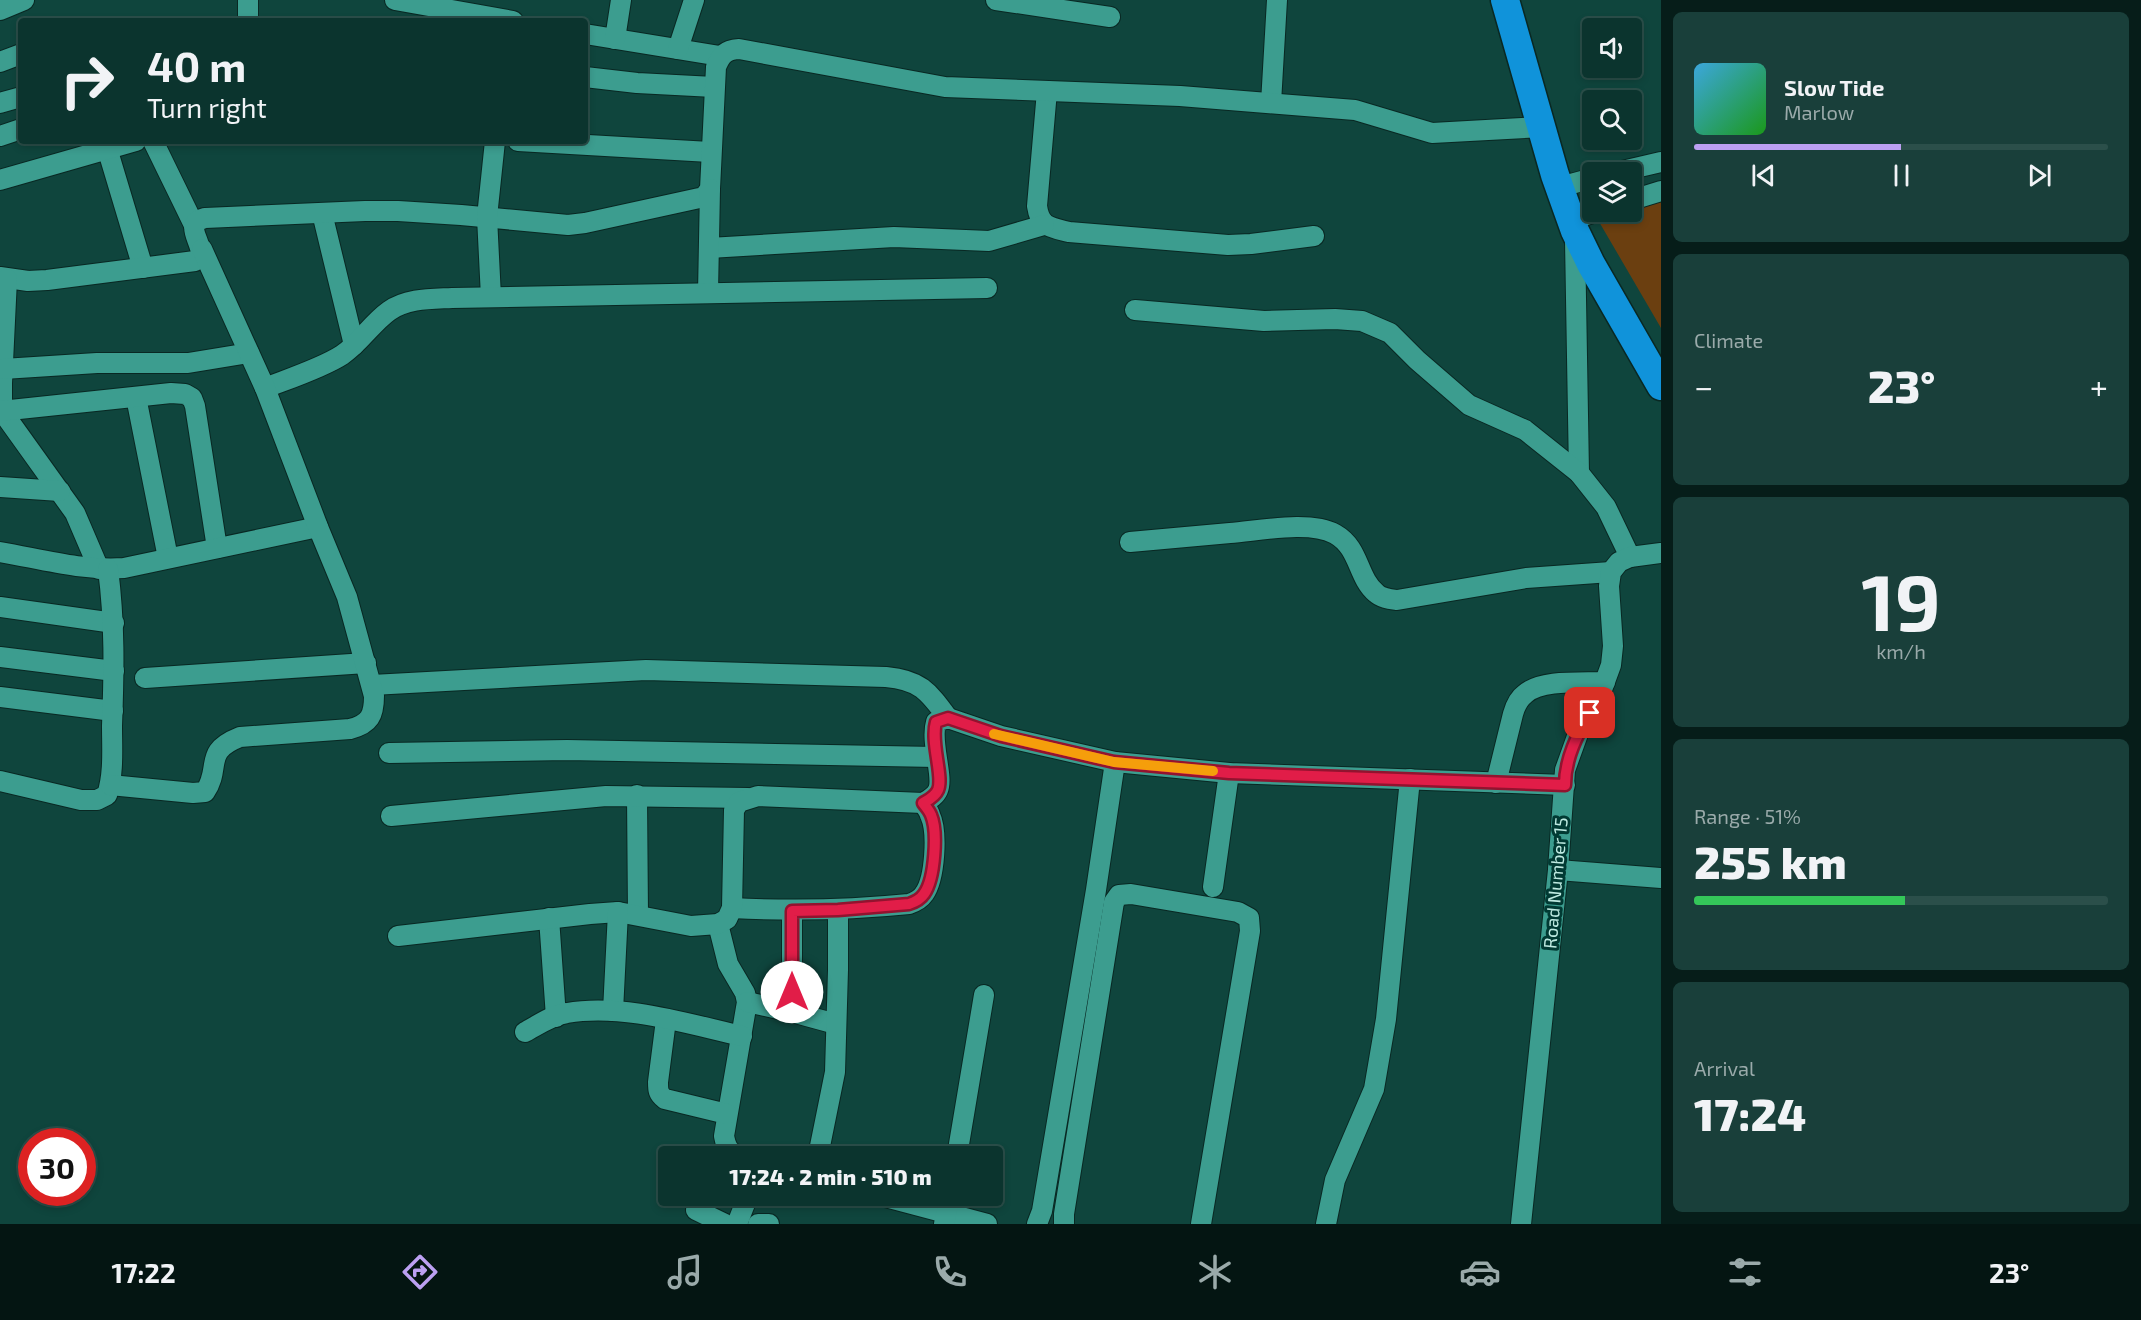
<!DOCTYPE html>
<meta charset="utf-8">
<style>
body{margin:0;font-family:"Exo 2",sans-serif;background:#193f3a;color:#f1f3f6;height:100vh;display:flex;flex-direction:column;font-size:22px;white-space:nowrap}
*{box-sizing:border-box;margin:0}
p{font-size:20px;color:#9aaaaa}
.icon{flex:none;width:33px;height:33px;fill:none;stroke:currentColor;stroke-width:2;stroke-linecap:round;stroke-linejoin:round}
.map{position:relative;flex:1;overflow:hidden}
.side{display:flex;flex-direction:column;gap:12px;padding:12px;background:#061d19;width:480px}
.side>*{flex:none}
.guide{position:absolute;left:18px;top:18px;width:570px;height:126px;border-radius:6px;box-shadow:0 3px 9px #0003,0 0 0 2px #2b4f4a;background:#0b342e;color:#f1f3f6;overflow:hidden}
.controls{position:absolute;left:1582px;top:18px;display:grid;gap:12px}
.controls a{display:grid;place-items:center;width:60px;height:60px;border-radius:6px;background:#0b342e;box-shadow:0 3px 9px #0003,0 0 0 2px #2b4f4a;font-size:30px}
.speed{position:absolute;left:18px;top:1128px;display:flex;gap:12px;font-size:30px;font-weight:700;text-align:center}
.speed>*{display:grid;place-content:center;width:78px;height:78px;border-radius:50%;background:#0b342e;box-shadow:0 3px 9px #0003,0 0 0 2px #2b4f4a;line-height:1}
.speed .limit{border:9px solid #d22;background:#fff;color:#111}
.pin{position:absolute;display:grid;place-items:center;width:51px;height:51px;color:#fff;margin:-26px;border-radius:12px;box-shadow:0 3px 9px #0006}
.me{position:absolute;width:66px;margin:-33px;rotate:0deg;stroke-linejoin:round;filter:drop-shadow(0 0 4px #0008)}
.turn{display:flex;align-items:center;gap:21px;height:126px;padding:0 30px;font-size:27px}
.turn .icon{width:78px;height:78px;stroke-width:2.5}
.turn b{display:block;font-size:42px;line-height:51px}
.big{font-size:45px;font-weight:800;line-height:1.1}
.side .widget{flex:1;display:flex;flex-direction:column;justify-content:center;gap:9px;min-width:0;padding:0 21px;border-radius:9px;background:#193f3a}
.side .dial{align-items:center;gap:0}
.dial b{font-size:78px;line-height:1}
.song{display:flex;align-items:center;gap:18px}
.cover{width:72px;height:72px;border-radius:9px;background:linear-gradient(135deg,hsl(200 70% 55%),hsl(120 70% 35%))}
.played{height:6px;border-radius:3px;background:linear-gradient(90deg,#bca0f2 50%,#2b4f4a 50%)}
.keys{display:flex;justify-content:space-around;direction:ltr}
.heat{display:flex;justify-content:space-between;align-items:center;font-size:33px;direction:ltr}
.charge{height:9px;border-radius:4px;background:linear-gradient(90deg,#34c759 51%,#2b4f4a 0)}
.trip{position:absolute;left:658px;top:1146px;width:345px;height:60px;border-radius:6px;background:#0b342e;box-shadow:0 3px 9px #0003,0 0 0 2px #2b4f4a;font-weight:800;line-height:60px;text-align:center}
.menu{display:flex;height:96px;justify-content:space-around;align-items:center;background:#041512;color:#9aaaaa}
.menu .icon{width:42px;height:42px}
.menu .current{color:#bca0f2}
.menu b{font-size:27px;color:#f1f3f6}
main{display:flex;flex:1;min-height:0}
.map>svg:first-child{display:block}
.green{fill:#6b3f10}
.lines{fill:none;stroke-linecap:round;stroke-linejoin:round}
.minor-casing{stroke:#092823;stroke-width:22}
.highway-casing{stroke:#092823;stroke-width:31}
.minor{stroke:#3c9d8f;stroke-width:20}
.highway{stroke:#1093da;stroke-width:28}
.route-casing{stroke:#92132f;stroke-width:15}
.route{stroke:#e11d48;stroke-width:10}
.slow{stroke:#f59e0b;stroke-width:10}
.labels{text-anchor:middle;stroke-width:6;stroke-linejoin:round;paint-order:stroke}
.street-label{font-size:18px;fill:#beeae1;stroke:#013a33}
</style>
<main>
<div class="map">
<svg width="1661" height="1224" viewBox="0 0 1661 1224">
<rect width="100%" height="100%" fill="#0f453d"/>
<path class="green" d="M 1661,201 L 1661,328 L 1598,220 L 1632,212 L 1632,210 Z"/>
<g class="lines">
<defs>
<g id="minor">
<path d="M 248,0 L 248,21"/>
<path d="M 395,0 L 513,21"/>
<path d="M 996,0 L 1110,17"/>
<path d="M 0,10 L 24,0"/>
<path d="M 585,34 L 720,56"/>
<path d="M 615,39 L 621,0"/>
<path d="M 678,49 L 694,0"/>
<path d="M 0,62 L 21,54"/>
<path d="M 585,77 L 637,83 L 714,87"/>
<path d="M 1047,91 L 1037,206 C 1040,227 1049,227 1069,232 L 1228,245 L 1251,244 L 1314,236"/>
<path d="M 0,103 L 21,97"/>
<path d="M 1271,103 L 1277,0"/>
<path d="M 0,136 L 21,129"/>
<path d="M 153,141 L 194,225"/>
<path d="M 518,141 L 710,152"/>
<path d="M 107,148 L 143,268"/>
<path d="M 1618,172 L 1661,162"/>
<path d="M 0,180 L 136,141"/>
<path d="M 1571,184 L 1593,178"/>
<path d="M 1632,200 L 1661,191"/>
<path d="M 322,213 L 354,345"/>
<path d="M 1583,216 L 1596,212"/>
<path d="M 1575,240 L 1579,473"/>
<path d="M 709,248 L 894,237 L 989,241 L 1044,225"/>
<path d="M 0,277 L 28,281 L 47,280 L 195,261 L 201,257 C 203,242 182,224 205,218 L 365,211 L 398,211 L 461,215 L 568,225 L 585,223 L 704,197 L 710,189 L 716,67 C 721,55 725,50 739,49 L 945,87 L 1180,96 L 1355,110 L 1432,133 L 1542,127"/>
<path d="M 7,279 L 2,383 L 2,403 L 7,418 L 75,513 L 99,569"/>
<path d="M 708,293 L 710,189"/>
<path d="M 491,297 L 487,217 L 495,141"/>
<path d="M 1135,310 L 1264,321 L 1335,319 L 1362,321 L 1390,333 L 1417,360 L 1469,405 L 1525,430 L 1579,473 L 1606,507 L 1630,557"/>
<path d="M 3,369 L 97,363 L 188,363 L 249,353"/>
<path d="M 265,388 C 288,379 322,368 342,355 C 360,343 372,323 389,311 C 407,298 432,299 452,298 L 987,288"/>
<path d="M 136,397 L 168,558"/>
<path d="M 0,411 L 171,393 L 185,394 L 192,398 L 195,406 L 217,548"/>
<path d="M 0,487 L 60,491"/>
<path d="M 1130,542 C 1163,539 1197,536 1230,533 C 1258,531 1310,520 1335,534 C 1360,548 1357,577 1376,593 C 1381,598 1390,599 1397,600 L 1526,578 L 1611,572"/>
<path d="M 0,552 C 41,559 82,571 124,568 L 318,527"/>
<path d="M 0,607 L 114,623"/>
<path d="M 0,657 L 114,671"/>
<path d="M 145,678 L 366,663"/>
<path d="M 372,685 L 646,670 L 886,677 C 920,680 928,691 948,718"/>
<path d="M 0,697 L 113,711"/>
<path d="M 389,753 L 567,750 L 936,757"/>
<path d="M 0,781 L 81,800 L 97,800 L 107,795 C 114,773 112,749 112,726 C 114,672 115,623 108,569"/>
<path d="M 1496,783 L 1513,714 C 1515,707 1518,699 1525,694 C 1541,679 1583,683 1605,682"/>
<path d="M 110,785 L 193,793 L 205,792 C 222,767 202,752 240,737 L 350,729 C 370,724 374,715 374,696 L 347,597 L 318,527 L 265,388 L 202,249"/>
<path d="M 637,795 L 638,915"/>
<path d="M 391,816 L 606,796 L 748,798"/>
<path d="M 1558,870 L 1661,878"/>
<path d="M 1213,887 L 1229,773"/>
<path d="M 732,908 C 791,911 849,910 909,904 C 915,902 920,900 924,894 C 935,879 938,832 930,815 C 929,811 925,806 923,803"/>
<path d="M 792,911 L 792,1012"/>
<path d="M 549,918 L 556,1017"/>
<path d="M 718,924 L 728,964 L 745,993 L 747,1002 L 724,1136 C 726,1146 728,1152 738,1156"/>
<path d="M 398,936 L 590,914 L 618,912 L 691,926 L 718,924 L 727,919 L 732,908 L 734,810 L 739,802 L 758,796 L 923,803 C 928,800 935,797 938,790 C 944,777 930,742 936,722 L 948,718 L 1001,736 L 1115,762 L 1229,773 L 1565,785"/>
<path d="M 747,1002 L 792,1012 L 836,1024"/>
<path d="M 613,1011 L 618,912"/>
<path d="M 666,1020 L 658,1082 C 658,1090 658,1094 665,1099 L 727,1114"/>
<path d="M 525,1032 C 538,1025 552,1015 567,1013 C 622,1003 688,1024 742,1036"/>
<path d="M 818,1156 L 835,1072 L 838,970 L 838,910"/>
<path d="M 957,1156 L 984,995"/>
<path d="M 701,1196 L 696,1210 L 725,1224"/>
<path d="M 882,1196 L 987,1224"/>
<path d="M 737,1224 L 748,1196"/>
<path d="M 758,1224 L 769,1224"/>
<path d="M 944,1224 L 950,1196"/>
<path d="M 1037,1224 L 1042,1211 L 1096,890 L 1115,762"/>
<path d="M 1064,1224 L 1064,1214 L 1114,902 L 1119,895 L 1131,894 L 1238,912 L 1249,918 L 1250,931 L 1201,1224"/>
<path d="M 1326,1224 L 1335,1180 L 1374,1089 L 1386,1019 L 1410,779"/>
<path d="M 1521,1224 L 1558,870 L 1565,770 L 1579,731 L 1600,695 L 1611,665 L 1613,646 L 1609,586 L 1611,572 L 1619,562 L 1630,557 L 1661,553"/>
</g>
<path id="highway" d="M 1505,0 L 1555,175 L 1575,231 L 1591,264 L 1661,386"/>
</defs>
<use href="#minor" class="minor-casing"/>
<use href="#highway" class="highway-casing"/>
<use href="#minor" class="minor"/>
<use href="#highway" class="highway"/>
</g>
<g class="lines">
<defs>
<path id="route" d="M 792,992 L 792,911 L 838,910 L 909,904 C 915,902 920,900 924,894 C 935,879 938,831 931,815 C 929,810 925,806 923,803 C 928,800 935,797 938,790 C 944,777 930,742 936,722 L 948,718 L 1001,736 L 1114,762 L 1229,773 L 1565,785 C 1565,759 1577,735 1590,713"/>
</defs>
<use href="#route" class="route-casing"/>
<use href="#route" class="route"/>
<path class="slow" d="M 994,734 L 1114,762 L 1213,771"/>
</g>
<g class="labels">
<g class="street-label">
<text transform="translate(1556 883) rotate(-85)" y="6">Road Number 15</text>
</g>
</g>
</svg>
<div class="controls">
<a><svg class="icon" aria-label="sound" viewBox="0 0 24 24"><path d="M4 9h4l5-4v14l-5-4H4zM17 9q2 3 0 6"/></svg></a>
<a><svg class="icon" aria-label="search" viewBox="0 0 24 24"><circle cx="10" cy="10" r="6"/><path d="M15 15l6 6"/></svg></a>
<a><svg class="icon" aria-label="layers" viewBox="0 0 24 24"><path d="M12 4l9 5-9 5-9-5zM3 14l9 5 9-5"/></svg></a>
</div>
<div class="speed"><div class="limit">30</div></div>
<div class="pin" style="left:1590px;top:713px;background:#d93025"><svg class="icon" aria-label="arrive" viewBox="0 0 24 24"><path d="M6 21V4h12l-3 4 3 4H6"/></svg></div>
<svg class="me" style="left:792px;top:992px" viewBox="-20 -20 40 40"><circle r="19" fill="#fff"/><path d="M0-13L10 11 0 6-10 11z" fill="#e11d48"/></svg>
<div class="trip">17:24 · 2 min · 510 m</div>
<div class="guide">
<div class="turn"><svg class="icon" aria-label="right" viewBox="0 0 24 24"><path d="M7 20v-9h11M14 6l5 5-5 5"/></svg><div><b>40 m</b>Turn right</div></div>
</div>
</div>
<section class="side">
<div class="widget">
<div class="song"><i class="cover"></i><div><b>Slow Tide</b><p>Marlow</p></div></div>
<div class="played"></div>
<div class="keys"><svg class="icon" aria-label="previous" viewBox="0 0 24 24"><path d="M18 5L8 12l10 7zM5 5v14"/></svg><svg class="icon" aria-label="pause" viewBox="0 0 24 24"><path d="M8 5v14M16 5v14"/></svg><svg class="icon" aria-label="next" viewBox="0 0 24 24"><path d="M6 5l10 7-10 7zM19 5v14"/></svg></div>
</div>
<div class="widget"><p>Climate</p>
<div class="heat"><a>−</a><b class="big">23°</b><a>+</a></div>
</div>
<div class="widget dial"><b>19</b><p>km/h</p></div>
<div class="widget"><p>Range · 51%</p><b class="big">255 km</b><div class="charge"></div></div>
<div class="widget"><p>Arrival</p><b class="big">17:24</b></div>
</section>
</main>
<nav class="menu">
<b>17:22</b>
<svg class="icon current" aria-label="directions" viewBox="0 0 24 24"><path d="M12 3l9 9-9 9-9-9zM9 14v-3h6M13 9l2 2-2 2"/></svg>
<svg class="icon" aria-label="music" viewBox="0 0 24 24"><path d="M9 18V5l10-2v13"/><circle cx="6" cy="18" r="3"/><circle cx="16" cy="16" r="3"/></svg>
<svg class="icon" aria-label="phone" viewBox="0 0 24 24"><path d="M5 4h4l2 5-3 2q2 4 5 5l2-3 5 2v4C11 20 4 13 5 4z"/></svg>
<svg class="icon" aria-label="climate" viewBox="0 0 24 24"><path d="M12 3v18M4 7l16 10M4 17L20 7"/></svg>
<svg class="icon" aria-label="car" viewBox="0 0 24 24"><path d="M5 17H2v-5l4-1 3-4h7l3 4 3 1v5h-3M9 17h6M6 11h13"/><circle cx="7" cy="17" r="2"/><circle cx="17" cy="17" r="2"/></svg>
<svg class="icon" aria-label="filters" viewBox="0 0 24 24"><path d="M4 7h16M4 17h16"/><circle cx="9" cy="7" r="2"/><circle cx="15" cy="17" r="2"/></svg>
<b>23°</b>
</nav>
